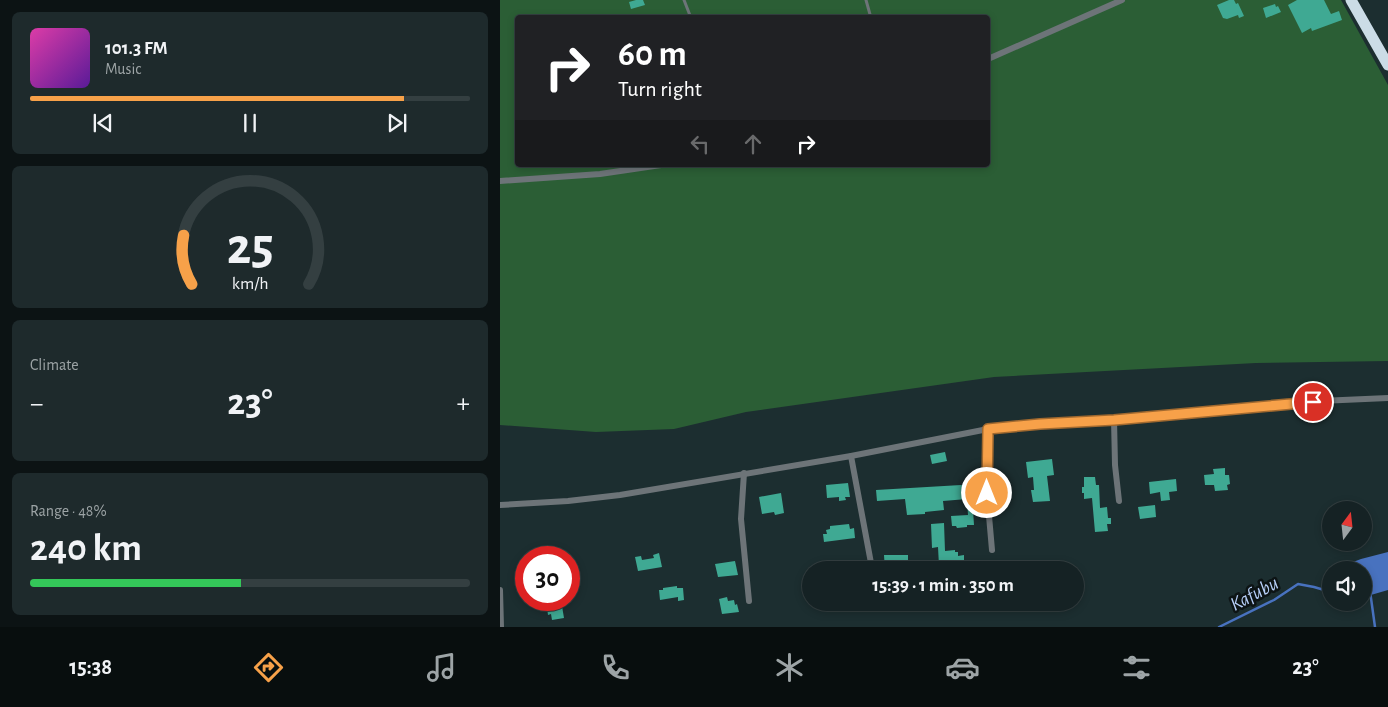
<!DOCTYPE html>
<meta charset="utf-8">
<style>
body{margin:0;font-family:"Alegreya Sans",sans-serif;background:#1e2a2c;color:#f1f3f6;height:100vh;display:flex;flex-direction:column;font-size:19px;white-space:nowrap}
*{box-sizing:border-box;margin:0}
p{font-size:16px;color:#9da4a6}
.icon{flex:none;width:28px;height:28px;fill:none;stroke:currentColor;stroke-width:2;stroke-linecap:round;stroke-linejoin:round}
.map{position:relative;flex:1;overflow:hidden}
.drawer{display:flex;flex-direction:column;gap:12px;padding:12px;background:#0c1314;width:500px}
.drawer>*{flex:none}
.hud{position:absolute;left:15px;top:15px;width:475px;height:152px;border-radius:5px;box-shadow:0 2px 8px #0003,0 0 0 1px #343f41;background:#202124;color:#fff;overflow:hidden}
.needle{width:32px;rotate:15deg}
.tools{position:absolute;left:822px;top:501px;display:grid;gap:10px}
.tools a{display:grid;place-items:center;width:50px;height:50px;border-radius:50%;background:#152224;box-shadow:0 2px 8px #0003,0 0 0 1px #343f41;font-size:25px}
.speed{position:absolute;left:15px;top:546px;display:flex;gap:10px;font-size:25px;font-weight:700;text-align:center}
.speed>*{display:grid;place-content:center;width:65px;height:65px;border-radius:50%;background:#152224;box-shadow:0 2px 8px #0003,0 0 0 1px #343f41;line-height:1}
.speed .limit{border:8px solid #d22;background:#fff;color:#111}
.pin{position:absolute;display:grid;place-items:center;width:42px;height:42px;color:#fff;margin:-21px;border:2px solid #fff;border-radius:50%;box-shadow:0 1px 5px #0007}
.me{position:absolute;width:55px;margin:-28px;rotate:0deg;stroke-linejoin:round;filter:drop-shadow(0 0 4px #0008)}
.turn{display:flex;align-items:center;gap:18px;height:105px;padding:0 20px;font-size:22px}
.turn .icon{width:65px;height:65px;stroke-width:2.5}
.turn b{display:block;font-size:35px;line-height:42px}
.lanes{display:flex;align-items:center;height:48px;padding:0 20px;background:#0003;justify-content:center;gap:25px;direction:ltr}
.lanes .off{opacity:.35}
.big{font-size:38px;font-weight:600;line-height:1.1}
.drawer .widget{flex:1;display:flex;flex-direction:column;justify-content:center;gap:8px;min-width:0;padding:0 18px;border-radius:8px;background:#1e2a2c}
.drawer .dial{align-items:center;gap:0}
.dial svg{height:130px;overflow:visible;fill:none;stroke:#343f41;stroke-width:7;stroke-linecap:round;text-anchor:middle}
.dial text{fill:#f1f3f6;stroke:none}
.song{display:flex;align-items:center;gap:15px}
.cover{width:60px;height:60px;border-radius:8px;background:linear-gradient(135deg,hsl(320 70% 55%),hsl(270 70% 35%))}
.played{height:5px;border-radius:2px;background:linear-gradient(90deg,#f7a149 85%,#343f41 85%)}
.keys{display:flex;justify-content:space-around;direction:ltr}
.heat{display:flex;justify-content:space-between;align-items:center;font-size:28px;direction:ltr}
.charge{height:8px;border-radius:4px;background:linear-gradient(90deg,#34c759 48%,#343f41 0)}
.trip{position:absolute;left:302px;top:561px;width:282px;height:50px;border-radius:25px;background:#152224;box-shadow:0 2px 8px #0003,0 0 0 1px #343f41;font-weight:600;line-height:50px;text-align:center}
.tabs{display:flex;height:80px;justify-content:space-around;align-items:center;background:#080e0e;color:#9da4a6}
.tabs .icon{width:35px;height:35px}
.tabs .active{color:#f7a149}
.tabs b{font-size:22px;color:#f1f3f6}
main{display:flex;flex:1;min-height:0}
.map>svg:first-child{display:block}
.green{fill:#2b5e35;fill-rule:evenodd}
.water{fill:#4872bf}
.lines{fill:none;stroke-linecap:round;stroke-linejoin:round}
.stream{stroke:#4872bf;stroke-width:2.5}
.building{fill:#3fa993}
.lane{stroke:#6d7478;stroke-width:3}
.street{stroke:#6d7478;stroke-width:6}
.highway{stroke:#cbdce6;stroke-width:11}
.route-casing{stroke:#a1692f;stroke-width:12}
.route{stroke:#f7a149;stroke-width:9}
.labels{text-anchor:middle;stroke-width:5;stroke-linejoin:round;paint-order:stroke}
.water-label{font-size:20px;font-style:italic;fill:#b7cff8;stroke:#0d1415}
</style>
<main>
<section class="drawer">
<div class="widget">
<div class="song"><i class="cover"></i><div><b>101.3 FM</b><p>Music</p></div></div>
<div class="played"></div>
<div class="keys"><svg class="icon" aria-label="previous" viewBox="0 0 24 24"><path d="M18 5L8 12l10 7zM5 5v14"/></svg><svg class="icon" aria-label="pause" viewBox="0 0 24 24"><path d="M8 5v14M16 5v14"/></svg><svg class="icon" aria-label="next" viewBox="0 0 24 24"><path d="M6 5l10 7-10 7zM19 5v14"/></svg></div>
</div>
<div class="widget dial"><svg viewBox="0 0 100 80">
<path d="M14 69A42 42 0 1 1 86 69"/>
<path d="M14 69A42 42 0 0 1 9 39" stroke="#f7a149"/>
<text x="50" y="56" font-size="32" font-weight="700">25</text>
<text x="50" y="72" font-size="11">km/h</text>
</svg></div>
<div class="widget"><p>Climate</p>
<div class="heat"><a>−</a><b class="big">23°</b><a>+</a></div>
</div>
<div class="widget"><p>Range · 48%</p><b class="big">240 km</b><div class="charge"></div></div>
</section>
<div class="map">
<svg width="888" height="627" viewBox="0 0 888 627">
<rect width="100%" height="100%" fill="#1c2e30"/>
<path class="green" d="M 0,0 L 841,0 L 888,85 L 888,361 L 756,363 L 494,377 L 246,412 L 174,429 L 96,432 L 0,425 ZM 18,18 L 488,18 L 488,165 L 18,165 Z"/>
<path class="water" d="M 888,552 L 888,590 L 864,597 L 864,570 L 832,570 L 861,559 Z"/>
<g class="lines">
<g class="stream">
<path d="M 870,591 L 875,627"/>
<path d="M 719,627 L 774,600 L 798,584 L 814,587 L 831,592"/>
</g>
</g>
<g class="building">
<path d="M 136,0 L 143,0 L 145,5 L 131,9 L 129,2 Z"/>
<path d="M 729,0 L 734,0 L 736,4 L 738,3 L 744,16 L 739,18 L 738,15 L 727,19 L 723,18 L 717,5 Z"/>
<path d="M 797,0 L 824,0 L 831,14 L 839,11 L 842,20 L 812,31 L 811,28 L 802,33 L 788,5 Z"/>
<path d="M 775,4 L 776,7 L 778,6 L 781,12 L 766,18 L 763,8 Z"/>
<path d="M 445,452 L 447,461 L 432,464 L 430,455 Z"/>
<path d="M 552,459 L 554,475 L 547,476 L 550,501 L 533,502 L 531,490 L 534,490 L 533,477 L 528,478 L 526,462 Z"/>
<path d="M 725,468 L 725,475 L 729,475 L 730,484 L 727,485 L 728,490 L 715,491 L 714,485 L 705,485 L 704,475 L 714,474 L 713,469 Z"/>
<path d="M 584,477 L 595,477 L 596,485 L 599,485 L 600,508 L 607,507 L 608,518 L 611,518 L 611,524 L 607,524 L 608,531 L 595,532 L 592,498 L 584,499 L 584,493 L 582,493 L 582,487 L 584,487 Z"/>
<path d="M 676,479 L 677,491 L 669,492 L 670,500 L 661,501 L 660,492 L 650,494 L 649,482 Z"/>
<path d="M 348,483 L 350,497 L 345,497 L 346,500 L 339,501 L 339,497 L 327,498 L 326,485 Z"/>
<path d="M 478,484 L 480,509 L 473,510 L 474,525 L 467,525 L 467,527 L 457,528 L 456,526 L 452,526 L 451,516 L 468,515 L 467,499 L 443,501 L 444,510 L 425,512 L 425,514 L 407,515 L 405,499 L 377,501 L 376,490 Z"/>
<path d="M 281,493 L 284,513 L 275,515 L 274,512 L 262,514 L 259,497 Z"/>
<path d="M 655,505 L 656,517 L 640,519 L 638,507 Z"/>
<path d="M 444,523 L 445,551 L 455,550 L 455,552 L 458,552 L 458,556 L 464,555 L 464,565 L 439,566 L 438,547 L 432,548 L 431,524 Z"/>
<path d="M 349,524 L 350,529 L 354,528 L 355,538 L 324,542 L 323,534 L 327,534 L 326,530 L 330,529 L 330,526 Z"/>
<path d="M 159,553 L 162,567 L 138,571 L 135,557 L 141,556 L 142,560 L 154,558 L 153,555 Z"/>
<path d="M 384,555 L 408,555 L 408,570 L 385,570 Z"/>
<path d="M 235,561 L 238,575 L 218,577 L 215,564 Z"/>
<path d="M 177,586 L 177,588 L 183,588 L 184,600 L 178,601 L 178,597 L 160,600 L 159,590 L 163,590 L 163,588 Z"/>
<path d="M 227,597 L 228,601 L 234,600 L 235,605 L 237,604 L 239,612 L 222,614 L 219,599 Z"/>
<path d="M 46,600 L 61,600 L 64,618 L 52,620 L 51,614 L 48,615 Z"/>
</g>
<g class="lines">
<g class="lane">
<path d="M 184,0 L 191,18"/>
<path d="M 366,0 L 371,18"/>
</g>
<g class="street">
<path d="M 488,59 L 622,0"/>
<path d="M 0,181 L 100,174 L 161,165"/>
<path d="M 614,419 L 615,465 L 619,501"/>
<path d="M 488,429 L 487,493 L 492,550"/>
<path d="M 351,456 L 371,563"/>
<path d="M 244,473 L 241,519 L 249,601"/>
<path d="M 0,505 L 68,501 L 120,495 L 351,456 L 488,429 L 540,424 L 614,419 L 797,402 L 888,398"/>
<path d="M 0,590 L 1,627"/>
</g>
<path class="highway" d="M 851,0 L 888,65"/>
</g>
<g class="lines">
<defs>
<path id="route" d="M 487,493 L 488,429 L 540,424 L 614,420 L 813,402"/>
</defs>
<use href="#route" class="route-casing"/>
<use href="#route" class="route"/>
</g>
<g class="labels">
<g class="water-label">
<text transform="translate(754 593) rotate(-28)" y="7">Kafubu</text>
</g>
</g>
</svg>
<div class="tools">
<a><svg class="needle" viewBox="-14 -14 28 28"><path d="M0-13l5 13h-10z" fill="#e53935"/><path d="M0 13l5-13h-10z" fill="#9da4a6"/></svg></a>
<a><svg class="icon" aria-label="sound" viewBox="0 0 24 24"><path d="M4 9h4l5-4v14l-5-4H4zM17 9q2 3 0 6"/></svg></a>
</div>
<div class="speed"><div class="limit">30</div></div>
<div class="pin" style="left:813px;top:402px;background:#d93025"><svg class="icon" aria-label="arrive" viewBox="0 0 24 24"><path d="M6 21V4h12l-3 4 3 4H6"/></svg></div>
<svg class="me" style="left:487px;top:493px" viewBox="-20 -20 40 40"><circle r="17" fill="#f7a149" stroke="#fff" stroke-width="3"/><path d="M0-11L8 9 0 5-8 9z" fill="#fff"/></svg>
<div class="trip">15:39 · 1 min · 350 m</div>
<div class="hud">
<div class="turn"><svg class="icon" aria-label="right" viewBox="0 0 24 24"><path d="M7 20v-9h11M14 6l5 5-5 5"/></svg><div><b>60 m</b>Turn right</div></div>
<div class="lanes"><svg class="icon off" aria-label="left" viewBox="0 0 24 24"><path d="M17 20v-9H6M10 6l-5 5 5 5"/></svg><svg class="icon off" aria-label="ahead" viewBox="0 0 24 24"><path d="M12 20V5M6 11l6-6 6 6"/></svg><svg class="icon" aria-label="right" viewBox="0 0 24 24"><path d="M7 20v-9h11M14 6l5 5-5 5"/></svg></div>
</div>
</div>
</main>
<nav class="tabs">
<b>15:38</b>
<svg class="icon active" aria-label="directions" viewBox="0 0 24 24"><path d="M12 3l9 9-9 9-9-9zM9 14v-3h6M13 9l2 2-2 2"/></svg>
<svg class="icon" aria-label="music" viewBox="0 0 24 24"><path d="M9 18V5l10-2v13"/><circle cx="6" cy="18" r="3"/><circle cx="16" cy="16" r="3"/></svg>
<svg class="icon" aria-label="phone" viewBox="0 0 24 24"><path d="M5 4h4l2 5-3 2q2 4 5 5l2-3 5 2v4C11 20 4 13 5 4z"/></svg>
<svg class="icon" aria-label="climate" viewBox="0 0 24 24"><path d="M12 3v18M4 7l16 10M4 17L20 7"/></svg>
<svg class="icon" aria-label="car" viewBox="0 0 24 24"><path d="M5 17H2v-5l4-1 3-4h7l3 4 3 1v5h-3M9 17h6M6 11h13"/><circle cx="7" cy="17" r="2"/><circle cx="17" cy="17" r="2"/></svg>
<svg class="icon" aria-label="filters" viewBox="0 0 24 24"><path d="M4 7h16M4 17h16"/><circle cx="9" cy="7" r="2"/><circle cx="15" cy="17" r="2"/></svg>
<b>23°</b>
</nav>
